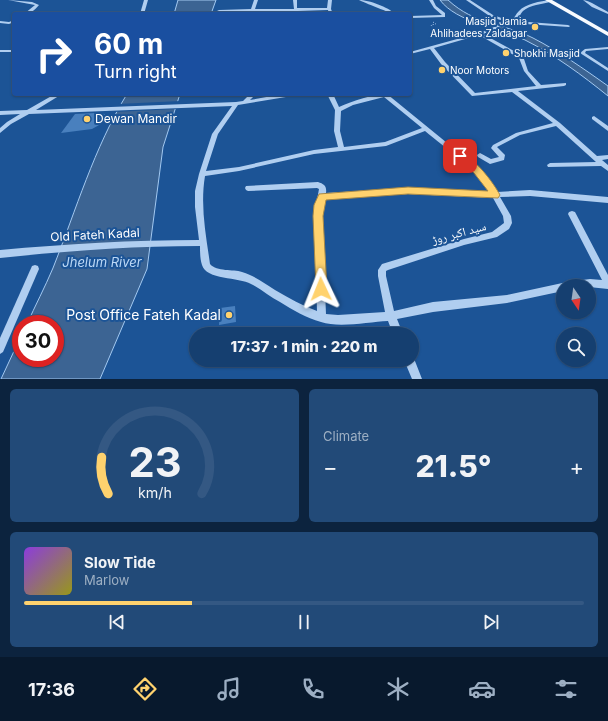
<!DOCTYPE html>
<meta charset="utf-8">
<style>
body{margin:0;font-family:Inter,"Noto Naskh Arabic",sans-serif;background:#224a78;color:#f1f3f6;height:100vh;display:flex;flex-direction:column;font-size:15px;white-space:nowrap}
*{box-sizing:border-box;margin:0}
p{font-size:13px;color:#9dafc3}
.icon{flex:none;width:22px;height:22px;fill:none;stroke:currentColor;stroke-width:2;stroke-linecap:round;stroke-linejoin:round}
.map{position:relative;height:379px;overflow:hidden}
.details{display:flex;flex-direction:column;gap:10px;padding:10px;background:#0c233e;flex:1}
.details>*{flex:none}
.hud{position:absolute;left:12px;top:12px;width:400px;height:84px;border-radius:4px;box-shadow:0 1px 3px #0004,0 0 0 1px #345883;background:#1a4fa0;color:#fff;overflow:hidden}
.needle{width:26px;rotate:167deg}
.buttons{position:absolute;left:556px;top:279px;display:grid;gap:8px}
.buttons a{display:grid;place-items:center;width:40px;height:40px;border-radius:50%;background:#153f70;box-shadow:0 1px 3px #0004,0 0 0 1px #345883;font-size:20px}
.speed{position:absolute;left:12px;top:315px;display:flex;gap:8px;font-size:20px;font-weight:700;text-align:center}
.speed>*{display:grid;place-content:center;width:52px;height:52px;border-radius:50%;background:#153f70;box-shadow:0 1px 3px #0004,0 0 0 1px #345883;line-height:1}
.speed .limit{border:6px solid #d22;background:#fff;color:#111}
.pin{position:absolute;display:grid;place-items:center;width:34px;height:34px;color:#fff;margin:-17px;border-radius:8px;box-shadow:0 2px 6px #0006}
.me{position:absolute;width:44px;margin:-22px;rotate:358deg;stroke-linejoin:round;filter:drop-shadow(0 0 3px #0008)}
.turn{display:flex;align-items:center;gap:14px;height:84px;padding:0 16px;font-size:18px}
.turn .icon{width:52px;height:52px;stroke-width:2.5}
.turn b{display:block;font-size:28px;line-height:34px}
.big{font-size:30px;font-weight:800;line-height:1.1}
.details .card{flex:1;display:flex;flex-direction:column;justify-content:center;gap:6px;min-width:0;padding:0 14px;border-radius:6px;background:#224a78}
.details .dial{align-items:center;gap:0}
.dial svg{height:104px;overflow:visible;fill:none;stroke:#345883;stroke-width:7;stroke-linecap:round;text-anchor:middle}
.dial text{fill:#f1f3f6;stroke:none}
.song{display:flex;align-items:center;gap:12px}
.cover{width:48px;height:48px;border-radius:6px;background:linear-gradient(135deg,hsl(270 70% 55%),hsl(60 70% 35%))}
.played{height:4px;border-radius:2px;background:linear-gradient(90deg,#ffd26e 30%,#345883 30%)}
.keys{display:flex;justify-content:space-around;direction:ltr}
.heat{display:flex;justify-content:space-between;align-items:center;font-size:22px;direction:ltr}
.details .tiles{flex:1;display:grid;gap:10px;grid-template-columns:1fr 1fr}
.card:last-child{grid-column:span 2}
.trip{position:absolute;left:189px;top:327px;width:230px;height:40px;border-radius:20px;background:#153f70;box-shadow:0 1px 3px #0004,0 0 0 1px #345883;font-weight:800;line-height:40px;text-align:center}
.tabs{display:flex;height:64px;justify-content:space-around;align-items:center;background:#08192d;color:#9dafc3}
.tabs .icon{width:28px;height:28px}
.tabs .selected{color:#ffd26e}
.tabs b{font-size:18px;color:#f1f3f6}
.map>svg:first-child{display:block}
.water{fill:#3c6493;stroke:#a3c9f1}
.pier{fill:#1c5496}
.building{fill:#4980be}
.lines{fill:none;stroke-linecap:round;stroke-linejoin:round}
.path{stroke:#b0cef0;stroke-width:1;stroke-dasharray:1 2;stroke-linecap:butt}
.minor{fill:#b0cef0;fill-rule:evenodd}
.major{fill:#f8fbff;fill-rule:evenodd}
.route{fill:#ffd26e;stroke:#a68848}
.poi-dot{fill:#ffd26e;stroke:#1c5496;stroke-width:1.5}
.labels{text-anchor:middle;stroke-width:4;stroke-linejoin:round;paint-order:stroke}
.far-poi-label{font-size:10px;fill:#fff;stroke:#1c5496;text-anchor:start}
.poi-label{font-size:12px;fill:#fff;stroke:#1c5496;text-anchor:start}
.street-label{font-size:12px;fill:#fff;stroke:#1c5496}
.water-label{font-size:13px;font-style:italic;fill:#bcd8f6;stroke:#1c5496}
.near-poi-label{font-size:14px;fill:#fff;stroke:#1c5496;text-anchor:end}
</style>
<div class="map">
<svg width="608" height="379" viewBox="0 0 608 379">
<rect width="100%" height="100%" fill="#1c5496"/>
<g class="water">
<path d="M 178,0 L 216,0 L 211,14 L 174,14 Z"/>
<path d="M 440,0 L 448,0 C 475,25 503,23 533,38 C 560,52 584,69 608,86 L 608,96 C 582,75 555,55 525,40 C 501,29 456,22 440,0 Z"/>
<path d="M 127,94 L 180,94 L 163,147 L 147,269 L 100,379 L 1,379 L 21,336 L 21,358 L 55,358 L 55,324 L 27,324 C 35,306 45,287 53,268 C 76,210 94,148 127,94 Z"/>
</g>
<path class="pier" d="M 180,101 L 177,109 L 114,112 L 118,104 Z"/>
<g class="building">
<path d="M 96,113 L 105,114 L 101,124 L 92,129 L 61,133 L 75,114 Z"/>
<path d="M 235,306 L 236,322 L 219,325 L 220,308 Z"/>
</g>
<g class="lines">
<path class="path" d="M 433,22 L 436,24 L 431,25 L 433,28 L 431,29 L 444,38"/>
<g class="minor">
<path d="M 8,0 L 32,2 L 39,5 C 35,10 30,14 24,14 L 35,5 Z"/>
<path d="M 144,0 L 148,0 L 144,14 L 140,14 Z"/>
<path d="M 254,0 L 258,0 L 255,9 L 294,9 L 293,0 L 297,0 L 297,8 L 327,8 L 328,0 L 332,0 L 331,9 L 333,14 L 329,14 L 328,10 L 298,11 L 298,14 L 294,14 L 294,11 L 254,12 L 253,14 L 249,14 L 250,12 L 219,12 L 217,11 L 219,10 L 251,9 Z"/>
<path d="M 359,0 C 369,0 388,7 395,14 C 392,14 363,2 359,0 Z"/>
<path d="M 429,0 L 433,0 L 436,6 L 445,13 L 445,17 L 410,18 L 410,16 L 442,15 L 434,8 Z"/>
<path d="M 466,0 L 470,0 L 493,15 L 510,21 C 515,18 515,15 519,11 C 525,4 541,1 550,0 L 550,2 C 542,4 530,5 523,11 C 520,14 519,19 515,21 L 568,25 L 570,26 L 569,27 L 511,23 L 483,34 L 523,56 L 528,71 L 541,85 L 566,83 L 566,85 L 564,86 L 518,91 L 560,123 L 597,156 L 608,155 L 608,159 L 602,160 L 608,165 L 608,171 L 601,166 L 548,167 L 547,165 L 550,163 L 596,162 L 556,126 L 520,135 L 497,147 L 505,155 L 504,160 L 490,164 L 478,157 L 477,155 L 480,153 L 491,159 L 499,157 L 491,148 L 493,145 L 516,133 L 553,123 L 512,92 L 472,96 L 441,64 L 430,49 L 410,54 L 410,52 L 479,33 L 507,22 L 491,17 ZM 479,35 L 519,58 L 524,71 L 536,86 L 475,93 L 445,62 L 434,48 Z"/>
<path d="M 583,0 C 589,0 602,9 608,12 L 608,14 L 592,7 Z"/>
<path d="M 14,20 L 14,22 L 9,24 L 0,23 L 0,21 L 9,22 Z"/>
<rect x="12" y="33" width="2" height="2"/>
<path d="M 608,47 L 608,49 L 586,51 L 585,53 L 608,68 L 608,71 L 580,53 L 585,49 Z"/>
<rect x="0" y="50" width="14" height="2"/>
<path d="M 55,94 L 62,94 L 36,110 L 236,102 L 243,101 L 250,94 L 256,94 L 250,100 L 283,94 L 295,94 L 292,96 L 238,105 L 218,134 L 206,171 L 239,167 L 314,150 L 338,147 L 334,131 L 335,110 L 327,94 L 333,94 L 339,107 C 352,101 374,94 387,94 L 479,169 L 490,181 L 497,192 L 530,190 L 608,197 L 608,203 L 530,196 L 500,197 L 511,216 L 512,223 L 509,229 L 497,237 L 464,245 L 388,270 L 386,271 L 386,276 L 394,311 L 433,302 L 507,295 L 567,282 L 590,279 L 602,280 L 568,214 L 569,212 L 572,211 L 575,212 L 608,275 L 608,289 L 589,287 L 589,286 L 563,286 L 563,291 L 507,303 L 433,312 L 397,319 L 403,334 L 393,334 L 388,321 C 369,322 339,328 321,322 C 306,318 293,310 280,302 C 270,297 261,289 251,284 C 239,277 206,280 202,265 C 200,259 200,252 200,246 C 133,246 66,251 0,258 L 0,250 C 66,244 133,240 199,240 L 195,207 L 195,191 L 199,174 L 212,134 L 232,106 L 29,114 L 11,124 L 0,133 L 0,128 L 7,122 L 20,114 L 0,115 L 0,111 L 27,110 ZM 384,97 L 422,128 L 385,142 L 344,147 L 340,131 L 341,111 L 353,105 ZM 425,131 C 445,148 477,170 490,192 L 408,188 L 326,193 C 327,186 324,184 318,182 L 246,186 L 245,188 L 246,190 L 248,191 L 317,188 L 319,189 L 314,216 L 317,311 C 303,306 289,298 275,290 C 264,283 255,276 242,272 C 233,269 217,272 210,264 C 206,235 200,206 205,176 L 239,171 L 314,154 L 386,146 ZM 408,194 L 493,198 L 503,216 L 504,223 L 492,232 L 464,239 L 382,264 L 378,270 L 378,276 L 385,312 L 338,315 L 326,314 L 322,216 L 325,199 Z"/>
<path d="M 594,116 L 608,126 L 608,131 L 592,119 L 592,117 Z"/>
<path d="M 35,265 L 38,266 L 39,269 L 3,352 L 0,354 L 0,338 L 32,266 Z"/>
<path d="M 412,356 L 413,356 L 422,379 L 412,379 L 404,360 L 412,360 Z"/>
</g>
<path class="major" d="M 545,0 L 552,0 L 608,32 L 608,36 Z"/>
</g>
<path class="route" d="M 460,153 C 475,158 493,182 500,195 L 498,198 L 408,194 L 326,200 L 323,216 L 327,289 L 325,292 L 321,294 L 317,292 L 316,289 L 313,216 L 314,205 L 319,194 L 408,187 L 488,191 L 474,173 L 458,158 L 456,156 Z"/>
<g class="poi-dot">
<circle cx="535" cy="27" r="4"/>
<circle cx="506" cy="53" r="4"/>
<circle cx="442" cy="70" r="4"/>
<circle cx="87" cy="119" r="4"/>
<circle cx="229" cy="315" r="4"/>
</g>
<g class="labels">
<g class="far-poi-label">
<text x="527" y="25" text-anchor="end">Masjid Jamia<tspan x="527" dy="12">Ahlihadees Zaldagar</tspan></text>
<text x="514" y="57">Shokhi Masjid</text>
<text x="450" y="74">Noor Motors</text>
</g>
<g class="poi-label">
<text x="95" y="123">Dewan Mandir</text>
</g>
<g class="street-label">
<text transform="translate(459 233) rotate(-15)" y="4">سید اکبر روڑ</text>
<text transform="translate(95 235) rotate(-3)" y="4">Old Fateh Kadal</text>
</g>
<g class="water-label">
<text x="102" y="267">Jhelum River</text>
</g>
<g class="near-poi-label">
<text x="221" y="320">Post Office Fateh Kadal</text>
</g>
</g>
</svg>
<div class="buttons">
<a><svg class="needle" viewBox="-14 -14 28 28"><path d="M0-13l5 13h-10z" fill="#e53935"/><path d="M0 13l5-13h-10z" fill="#9dafc3"/></svg></a>
<a><svg class="icon" aria-label="search" viewBox="0 0 24 24"><circle cx="10" cy="10" r="6"/><path d="M15 15l6 6"/></svg></a>
</div>
<div class="speed"><div class="limit">30</div></div>
<div class="pin" style="left:460px;top:156px;background:#d93025"><svg class="icon" aria-label="arrive" viewBox="0 0 24 24"><path d="M6 21V4h12l-3 4 3 4H6"/></svg></div>
<svg class="me" style="left:321px;top:289px" viewBox="-20 -20 40 40"><path d="M0-17L14 15 0 8-14 15z" fill="#ffd26e" stroke="#fff" stroke-width="4"/></svg>
<div class="trip">17:37 · 1 min · 220 m</div>
<div class="hud">
<div class="turn"><svg class="icon" aria-label="right" viewBox="0 0 24 24"><path d="M7 20v-9h11M14 6l5 5-5 5"/></svg><div><b>60 m</b>Turn right</div></div>
</div>
</div>
<section class="details">
<div class="tiles">
<div class="card dial"><svg viewBox="0 0 100 80">
<path d="M14 69A42 42 0 1 1 86 69"/>
<path d="M14 69A42 42 0 0 1 9 41" stroke="#ffd26e"/>
<text x="50" y="56" font-size="32" font-weight="700">23</text>
<text x="50" y="72" font-size="11">km/h</text>
</svg></div>
<div class="card"><p>Climate</p>
<div class="heat"><a>−</a><b class="big">21.5°</b><a>+</a></div>
</div>
<div class="card">
<div class="song"><i class="cover"></i><div><b>Slow Tide</b><p>Marlow</p></div></div>
<div class="played"></div>
<div class="keys"><svg class="icon" aria-label="previous" viewBox="0 0 24 24"><path d="M18 5L8 12l10 7zM5 5v14"/></svg><svg class="icon" aria-label="pause" viewBox="0 0 24 24"><path d="M8 5v14M16 5v14"/></svg><svg class="icon" aria-label="next" viewBox="0 0 24 24"><path d="M6 5l10 7-10 7zM19 5v14"/></svg></div>
</div>
</div>
</section>
<nav class="tabs">
<b>17:36</b>
<svg class="icon selected" aria-label="directions" viewBox="0 0 24 24"><path d="M12 3l9 9-9 9-9-9zM9 14v-3h6M13 9l2 2-2 2"/></svg>
<svg class="icon" aria-label="music" viewBox="0 0 24 24"><path d="M9 18V5l10-2v13"/><circle cx="6" cy="18" r="3"/><circle cx="16" cy="16" r="3"/></svg>
<svg class="icon" aria-label="phone" viewBox="0 0 24 24"><path d="M5 4h4l2 5-3 2q2 4 5 5l2-3 5 2v4C11 20 4 13 5 4z"/></svg>
<svg class="icon" aria-label="climate" viewBox="0 0 24 24"><path d="M12 3v18M4 7l16 10M4 17L20 7"/></svg>
<svg class="icon" aria-label="car" viewBox="0 0 24 24"><path d="M5 17H2v-5l4-1 3-4h7l3 4 3 1v5h-3M9 17h6M6 11h13"/><circle cx="7" cy="17" r="2"/><circle cx="17" cy="17" r="2"/></svg>
<svg class="icon" aria-label="filters" viewBox="0 0 24 24"><path d="M4 7h16M4 17h16"/><circle cx="9" cy="7" r="2"/><circle cx="15" cy="17" r="2"/></svg>
</nav>
